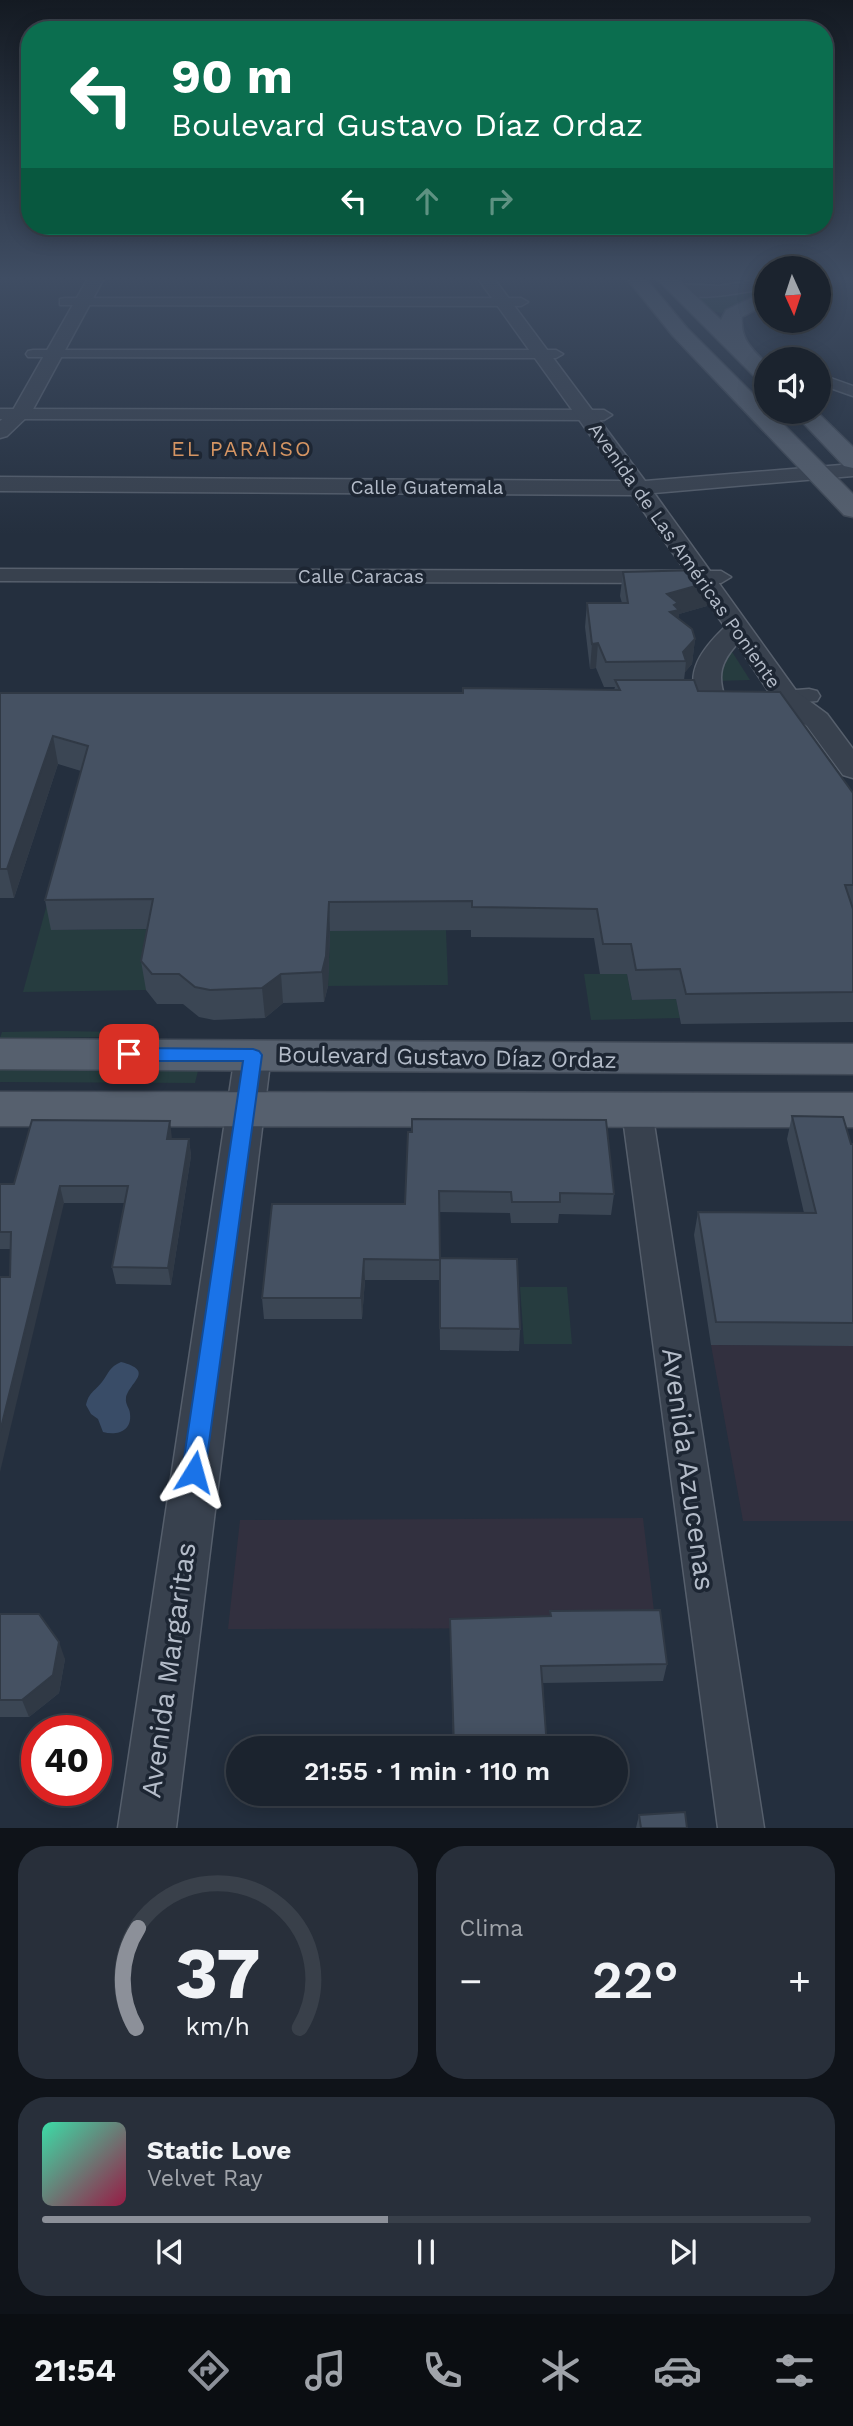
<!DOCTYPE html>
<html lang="es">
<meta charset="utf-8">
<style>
body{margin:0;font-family:"Work Sans",sans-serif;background:#282f3a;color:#f1f3f6;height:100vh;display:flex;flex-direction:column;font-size:26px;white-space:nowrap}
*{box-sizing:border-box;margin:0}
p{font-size:23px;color:#a0a4aa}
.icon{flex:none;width:38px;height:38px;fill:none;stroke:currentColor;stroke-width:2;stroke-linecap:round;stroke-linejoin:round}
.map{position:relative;height:1828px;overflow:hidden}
.panel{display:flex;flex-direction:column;gap:18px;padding:18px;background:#0f1319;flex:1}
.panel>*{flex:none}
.top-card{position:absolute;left:21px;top:21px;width:812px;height:214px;border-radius:28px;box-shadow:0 4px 18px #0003,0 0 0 2px #39404a;background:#0b6e4f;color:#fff;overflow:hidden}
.needle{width:46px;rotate:177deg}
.fabs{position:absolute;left:754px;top:256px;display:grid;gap:14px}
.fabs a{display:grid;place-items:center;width:77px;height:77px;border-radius:50%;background:#1b232e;box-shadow:0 4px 18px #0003,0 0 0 2px #39404a;font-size:35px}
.speed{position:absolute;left:21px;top:1715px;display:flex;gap:14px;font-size:35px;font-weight:700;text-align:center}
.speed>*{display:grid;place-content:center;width:91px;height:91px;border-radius:50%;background:#1b232e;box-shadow:0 4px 18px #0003,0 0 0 2px #39404a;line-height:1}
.speed .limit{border:10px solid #d22;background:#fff;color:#111}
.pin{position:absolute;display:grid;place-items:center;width:60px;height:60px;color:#fff;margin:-30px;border-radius:14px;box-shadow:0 4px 10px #0006}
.me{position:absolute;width:77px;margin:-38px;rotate:8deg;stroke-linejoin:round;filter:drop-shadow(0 0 5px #0008)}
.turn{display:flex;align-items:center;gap:24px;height:147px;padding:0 35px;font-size:32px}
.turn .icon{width:91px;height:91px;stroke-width:2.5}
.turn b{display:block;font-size:49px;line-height:60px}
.lanes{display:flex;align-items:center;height:66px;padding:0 35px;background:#0003;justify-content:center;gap:35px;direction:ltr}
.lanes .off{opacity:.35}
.big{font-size:52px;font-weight:600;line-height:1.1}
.panel .tile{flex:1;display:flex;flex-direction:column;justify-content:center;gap:10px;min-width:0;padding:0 24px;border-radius:28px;background:#282f3a}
.panel .dial{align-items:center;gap:0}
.dial svg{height:182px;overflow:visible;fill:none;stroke:#39404a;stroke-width:7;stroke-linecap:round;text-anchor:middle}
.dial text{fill:#f1f3f6;stroke:none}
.song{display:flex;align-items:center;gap:21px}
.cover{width:84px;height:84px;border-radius:10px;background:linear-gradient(135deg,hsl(160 70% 55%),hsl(340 70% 35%))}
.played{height:7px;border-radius:4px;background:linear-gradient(90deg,#8c9099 45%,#39404a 45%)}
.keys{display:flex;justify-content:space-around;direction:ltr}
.heat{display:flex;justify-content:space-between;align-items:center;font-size:38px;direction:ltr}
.panel .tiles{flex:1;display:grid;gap:18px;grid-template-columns:1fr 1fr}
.tile:last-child{grid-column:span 2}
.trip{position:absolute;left:226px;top:1736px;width:402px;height:70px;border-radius:35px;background:#1b232e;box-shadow:0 4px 18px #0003,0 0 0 2px #39404a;font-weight:600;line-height:70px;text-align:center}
.tabs{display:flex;height:112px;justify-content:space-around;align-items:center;background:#0b0e12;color:#a0a4aa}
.tabs .icon{width:49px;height:49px}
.tabs .current{color:#8c9099}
.tabs b{font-size:32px;color:#f1f3f6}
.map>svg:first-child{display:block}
.medical{fill:#32303f}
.green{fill:#263c3f}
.water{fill:#394c67}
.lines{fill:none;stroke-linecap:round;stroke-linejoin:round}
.minor-casing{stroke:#565f6c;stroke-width:3}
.tertiary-casing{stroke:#565f6c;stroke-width:3}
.primary-casing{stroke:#414a57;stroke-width:3}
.minor{fill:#38414e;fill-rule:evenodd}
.tertiary{fill:#38414e;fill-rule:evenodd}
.primary{fill:#56606e;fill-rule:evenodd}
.wall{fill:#3b4654}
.shaded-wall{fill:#303945}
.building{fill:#455162;stroke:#303945;stroke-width:2}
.route{fill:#1a73e8;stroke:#114b97;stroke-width:2}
.labels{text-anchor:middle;stroke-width:7;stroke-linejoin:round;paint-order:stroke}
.far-street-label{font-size:19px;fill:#b4bcc9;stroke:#1d2633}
.far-neighbourhood-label{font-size:21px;letter-spacing:2px;fill:#d59563;stroke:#1d2633}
.street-label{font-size:23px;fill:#b4bcc9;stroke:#1d2633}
.near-street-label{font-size:28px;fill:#b4bcc9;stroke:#1d2633}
</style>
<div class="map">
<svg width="853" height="1828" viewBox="0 0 853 1828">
<rect width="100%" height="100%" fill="#242f3e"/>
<g class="medical">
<path d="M 711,1345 L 853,1346 L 853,1521 L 743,1521 Z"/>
<path d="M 643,1518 L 656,1628 L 228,1629 L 240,1520 Z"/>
</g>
<g class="green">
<path d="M 766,287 L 766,291 L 721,313 L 712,311 L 700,298 Z"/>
<path d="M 729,647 L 750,680 L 716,681 Z"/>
<path d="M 55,875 L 51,930 L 157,929 L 146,990 L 23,992 Z"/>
<path d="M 446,930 L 448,985 L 328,986 L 330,931 Z"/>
<path d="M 584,974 L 627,974 L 632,1000 L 676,999 L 680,1018 L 591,1020 Z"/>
<path d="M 61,1031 L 119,1032 L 130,1037 L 0,1038 L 2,1032 Z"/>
<path d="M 0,1070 L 1,1070 L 198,1071 L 195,1083 L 0,1082 Z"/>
<path d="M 520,1287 L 567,1287 L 572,1344 L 524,1344 Z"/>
</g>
<path class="water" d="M 121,1362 C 156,1371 129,1382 126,1398 C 125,1405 130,1408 130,1414 C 132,1431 117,1436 103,1432 L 98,1419 L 91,1414 L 86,1405 C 89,1392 94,1392 102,1382 C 109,1373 109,1367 121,1362 Z"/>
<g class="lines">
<defs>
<g id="minor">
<path d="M 65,298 L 521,298 L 528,302 L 521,306 L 60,305 L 60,299 Z"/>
<path d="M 33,350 L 556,350 L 563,354 L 556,358 L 28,357 L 26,354 L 28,351 Z"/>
<path d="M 819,374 L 853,386 L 853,396 L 819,384 Z"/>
<path d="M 0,409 L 604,410 L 612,415 L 604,420 L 0,419 Z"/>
<path d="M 0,569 L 721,571 L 731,577 L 721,583 L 0,581 Z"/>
<path d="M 809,689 L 817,691 L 820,696 L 817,701 L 768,705 L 760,703 L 757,698 L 760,693 Z"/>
<path d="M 637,1100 L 648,1103 L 652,1111 L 764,1828 L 718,1828 L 622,1111 L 626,1103 Z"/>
</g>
<g id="tertiary">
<path d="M 87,280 L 103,280 L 31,413 L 7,436 L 0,438 L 0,421 L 13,410 Z"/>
<path d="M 479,280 L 495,280 L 645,481 L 853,464 L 853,476 L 654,493 L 797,692 L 827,714 L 853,749 L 853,778 L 843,775 L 807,726 L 777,704 L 737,644 C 721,662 717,675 725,698 L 721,704 L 711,706 L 701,704 C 681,674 704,647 725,627 L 632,495 L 0,491 L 0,477 L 623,481 Z"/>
<path d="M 757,280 L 766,280 L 766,288 C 746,292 684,305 669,289 L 677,284 L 719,286 Z"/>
<path d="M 253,1042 L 266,1046 L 271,1055 L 176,1828 L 118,1828 L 235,1055 L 240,1046 Z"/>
</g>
<g id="primary">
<path d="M 628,280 L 647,280 L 687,328 L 766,407 L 766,411 L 770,411 L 853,494 L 853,517 L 844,515 L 673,336 Z"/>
<path d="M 658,280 L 679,280 L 721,320 L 726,310 L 766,291 L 766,304 L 742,317 C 740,339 752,349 766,363 L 766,381 L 758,380 Z"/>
<path d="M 792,411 L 816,411 L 853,447 L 853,468 L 844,466 Z"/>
<path d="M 0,1039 L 853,1044 L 853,1074 L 0,1069 Z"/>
<path d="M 0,1092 L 853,1093 L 853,1127 L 0,1126 Z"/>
</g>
</defs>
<use href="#minor" class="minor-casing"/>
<use href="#tertiary" class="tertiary-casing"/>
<use href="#primary" class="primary-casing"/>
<use href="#minor" class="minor"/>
<use href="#tertiary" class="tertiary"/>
<use href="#primary" class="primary"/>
</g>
<g class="wall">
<path d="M 623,572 L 710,582 L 707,606 L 679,614 L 678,618 L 695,639 L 692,664 L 685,672 L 684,680 L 698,691 L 853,793 L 853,1022 L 681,1024 L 676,999 L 632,1000 L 627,974 L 600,974 L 594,938 L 471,937 L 471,930 L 330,931 L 328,986 L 324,1002 L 283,1003 L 265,1018 L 214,1020 L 199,1017 L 183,1004 L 157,1004 L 146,990 L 141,961 L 147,929 L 51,930 L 45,900 L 81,771 L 58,764 L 14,898 L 0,898 L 0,693 L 463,693 L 614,690 L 615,687 L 604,687 L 596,668 L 590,669 L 585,627 L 587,603 L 622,603 L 620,596 Z"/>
<path d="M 792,1116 L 853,1144 L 853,1346 L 711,1345 L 694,1235 L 698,1212 L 804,1213 L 787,1139 Z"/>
<path d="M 408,1132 L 614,1194 L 611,1215 L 559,1214 L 558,1223 L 511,1223 L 510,1213 L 439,1212 L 440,1260 L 520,1329 L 519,1351 L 440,1350 L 439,1280 L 365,1280 L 362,1319 L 264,1319 L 262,1298 L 405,1204 Z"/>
<path d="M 172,1139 L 189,1139 L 191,1156 L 171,1285 L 116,1284 L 112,1267 L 125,1203 L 64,1203 L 10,1277 L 11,1249 L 0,1249 L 0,1184 L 14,1184 Z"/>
<path d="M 550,1611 L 667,1664 L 663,1681 L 543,1683 L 547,1748 L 453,1748 L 450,1619 L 550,1616 Z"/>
<path d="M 0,1614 L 65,1659 L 59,1693 L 29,1717 L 0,1717 Z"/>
<path d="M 639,1815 L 687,1828 L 636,1828 Z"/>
</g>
<g class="shaded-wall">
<path d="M 710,582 L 707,606 L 679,614 L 676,634 L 667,636 L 667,594 Z"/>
<path d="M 695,639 L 692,664 L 685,672 L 686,661 L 683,652 Z"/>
<path d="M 598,643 L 596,668 L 590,669 L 592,644 Z"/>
<path d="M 53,736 L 58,764 L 14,898 L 7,869 Z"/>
<path d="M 329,902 L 330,931 L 328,986 L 324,1002 L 322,972 Z"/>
<path d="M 281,974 L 283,1003 L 265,1018 L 262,988 Z"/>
<path d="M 170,1121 L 172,1139 L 169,1156 L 167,1139 Z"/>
<path d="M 189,1139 L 191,1156 L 171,1285 L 168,1268 Z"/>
<path d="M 60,1186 L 64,1203 L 0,1472 L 0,1432 Z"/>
<path d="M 364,1259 L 365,1280 L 362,1319 L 361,1298 Z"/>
<path d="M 59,1642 L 65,1659 L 59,1693 L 29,1717 L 22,1700 Z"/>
</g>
<g class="building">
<path d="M 702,570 L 710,582 L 667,594 L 678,603 L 674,605 L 679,610 L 670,612 L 692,629 L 695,639 L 683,652 L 686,661 L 606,662 L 598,643 L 592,644 L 587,603 L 628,603 L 623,572 Z"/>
<path d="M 615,680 L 694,680 L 698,691 L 780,692 L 853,793 L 853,885 L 845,885 L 853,909 L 853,992 L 686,994 L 680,969 L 636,970 L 631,944 L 603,944 L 597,909 L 472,907 L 472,901 L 329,902 L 326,956 L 322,972 L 281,974 L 262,988 L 210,990 L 195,987 L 179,974 L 152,974 L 141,961 L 153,899 L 45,900 L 88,746 L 53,736 L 7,869 L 0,869 L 0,693 L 463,693 L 463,688 L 620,690 Z"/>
<path d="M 792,1116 L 843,1117 L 851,1144 L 853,1144 L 853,1323 L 716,1322 L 698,1212 L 816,1213 Z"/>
<path d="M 412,1119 L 606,1120 L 614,1194 L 560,1193 L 560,1202 L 512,1202 L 511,1192 L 439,1191 L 440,1260 L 364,1259 L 361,1298 L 262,1298 L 272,1204 L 405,1204 L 408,1132 L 412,1132 Z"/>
<path d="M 32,1120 L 170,1121 L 167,1139 L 189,1139 L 168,1268 L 112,1267 L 128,1186 L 60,1186 L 0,1432 L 0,1277 L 10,1277 L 11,1232 L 0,1232 L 0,1184 L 14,1184 Z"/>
<path d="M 440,1258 L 517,1259 L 520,1329 L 440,1328 Z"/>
<path d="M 660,1610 L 667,1664 L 541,1666 L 547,1747 L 454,1748 L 450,1619 L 551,1616 L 550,1611 Z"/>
<path d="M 0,1614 L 39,1614 L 59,1642 L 53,1675 L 22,1700 L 0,1700 Z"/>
<path d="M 685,1812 L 687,1828 L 641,1828 L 639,1815 Z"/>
</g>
<linearGradient id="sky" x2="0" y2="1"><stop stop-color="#141a22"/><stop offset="0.52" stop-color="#3f4d63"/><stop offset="1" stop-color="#3f4d63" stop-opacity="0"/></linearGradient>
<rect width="853" height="535" fill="url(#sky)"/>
<path class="route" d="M 129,1048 L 253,1049 L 259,1051 L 262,1055 L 205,1472 L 202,1480 L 194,1483 L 186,1480 L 182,1472 L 243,1061 L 129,1061 L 123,1059 L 120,1054 L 123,1050 Z"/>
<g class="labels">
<g class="far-street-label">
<text x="427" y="494">Calle Guatemala</text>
<text transform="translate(685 555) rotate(55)" y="7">Avenida de Las Américas Poniente</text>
<text x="361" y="583">Calle Caracas</text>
</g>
<g class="far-neighbourhood-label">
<text x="242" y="456">EL PARAISO</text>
</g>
<g class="street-label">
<text transform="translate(447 1057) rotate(1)" y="8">Boulevard Gustavo Díaz Ordaz</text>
</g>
<g class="near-street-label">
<text transform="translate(689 1469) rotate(82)" y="10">Avenida Azucenas</text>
<text transform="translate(168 1670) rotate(-82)" y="10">Avenida Margaritas</text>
</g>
</g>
</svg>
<div class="fabs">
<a><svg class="needle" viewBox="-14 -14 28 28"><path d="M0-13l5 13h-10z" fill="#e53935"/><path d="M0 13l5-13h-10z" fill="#a0a4aa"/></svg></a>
<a><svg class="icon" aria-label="sound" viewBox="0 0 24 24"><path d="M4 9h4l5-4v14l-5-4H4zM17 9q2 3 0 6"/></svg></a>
</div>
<div class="speed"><div class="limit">40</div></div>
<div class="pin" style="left:129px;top:1054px;background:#d93025"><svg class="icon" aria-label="arrive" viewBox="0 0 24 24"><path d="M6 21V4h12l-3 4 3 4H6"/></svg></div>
<svg class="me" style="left:194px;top:1472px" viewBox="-20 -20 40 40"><path d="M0-17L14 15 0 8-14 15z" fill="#1a73e8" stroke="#fff" stroke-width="4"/></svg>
<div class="trip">21:55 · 1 min · 110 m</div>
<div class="top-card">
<div class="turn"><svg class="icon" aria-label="left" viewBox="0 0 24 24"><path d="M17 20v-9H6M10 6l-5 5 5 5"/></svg><div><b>90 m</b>Boulevard Gustavo Díaz Ordaz</div></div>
<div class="lanes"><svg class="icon" aria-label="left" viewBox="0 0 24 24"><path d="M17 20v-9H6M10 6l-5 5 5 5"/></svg><svg class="icon off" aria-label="ahead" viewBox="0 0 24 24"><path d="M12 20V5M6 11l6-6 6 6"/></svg><svg class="icon off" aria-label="right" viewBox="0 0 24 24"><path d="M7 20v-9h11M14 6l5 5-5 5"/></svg></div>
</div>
</div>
<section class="panel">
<div class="tiles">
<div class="tile dial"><svg viewBox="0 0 100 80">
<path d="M14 69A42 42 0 1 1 86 69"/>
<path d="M14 69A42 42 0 0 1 15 25" stroke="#8c9099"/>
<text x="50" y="56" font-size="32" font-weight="700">37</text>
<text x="50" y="72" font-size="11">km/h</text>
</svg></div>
<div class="tile"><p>Clima</p>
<div class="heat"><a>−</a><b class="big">22°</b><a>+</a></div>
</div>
<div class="tile">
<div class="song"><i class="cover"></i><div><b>Static Love</b><p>Velvet Ray</p></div></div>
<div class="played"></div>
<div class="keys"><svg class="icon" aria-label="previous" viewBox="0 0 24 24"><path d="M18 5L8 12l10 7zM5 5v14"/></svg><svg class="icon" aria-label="pause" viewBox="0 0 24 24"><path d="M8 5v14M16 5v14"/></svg><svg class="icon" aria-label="next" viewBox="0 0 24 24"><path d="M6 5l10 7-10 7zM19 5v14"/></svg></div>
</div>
</div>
</section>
<nav class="tabs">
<b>21:54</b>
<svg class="icon current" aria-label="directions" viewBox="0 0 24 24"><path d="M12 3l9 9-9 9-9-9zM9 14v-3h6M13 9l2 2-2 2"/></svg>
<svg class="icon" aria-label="music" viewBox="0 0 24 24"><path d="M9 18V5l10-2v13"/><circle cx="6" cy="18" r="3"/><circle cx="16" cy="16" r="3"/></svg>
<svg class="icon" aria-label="phone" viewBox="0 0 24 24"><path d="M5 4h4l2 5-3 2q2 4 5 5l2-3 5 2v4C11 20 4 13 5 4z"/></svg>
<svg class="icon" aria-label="climate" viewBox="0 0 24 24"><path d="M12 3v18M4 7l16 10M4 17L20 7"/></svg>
<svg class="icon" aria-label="car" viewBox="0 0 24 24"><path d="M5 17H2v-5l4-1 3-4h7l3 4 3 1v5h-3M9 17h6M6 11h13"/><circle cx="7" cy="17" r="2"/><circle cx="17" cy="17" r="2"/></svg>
<svg class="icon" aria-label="filters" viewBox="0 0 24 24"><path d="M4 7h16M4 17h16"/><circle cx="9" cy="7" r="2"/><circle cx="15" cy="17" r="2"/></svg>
</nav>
